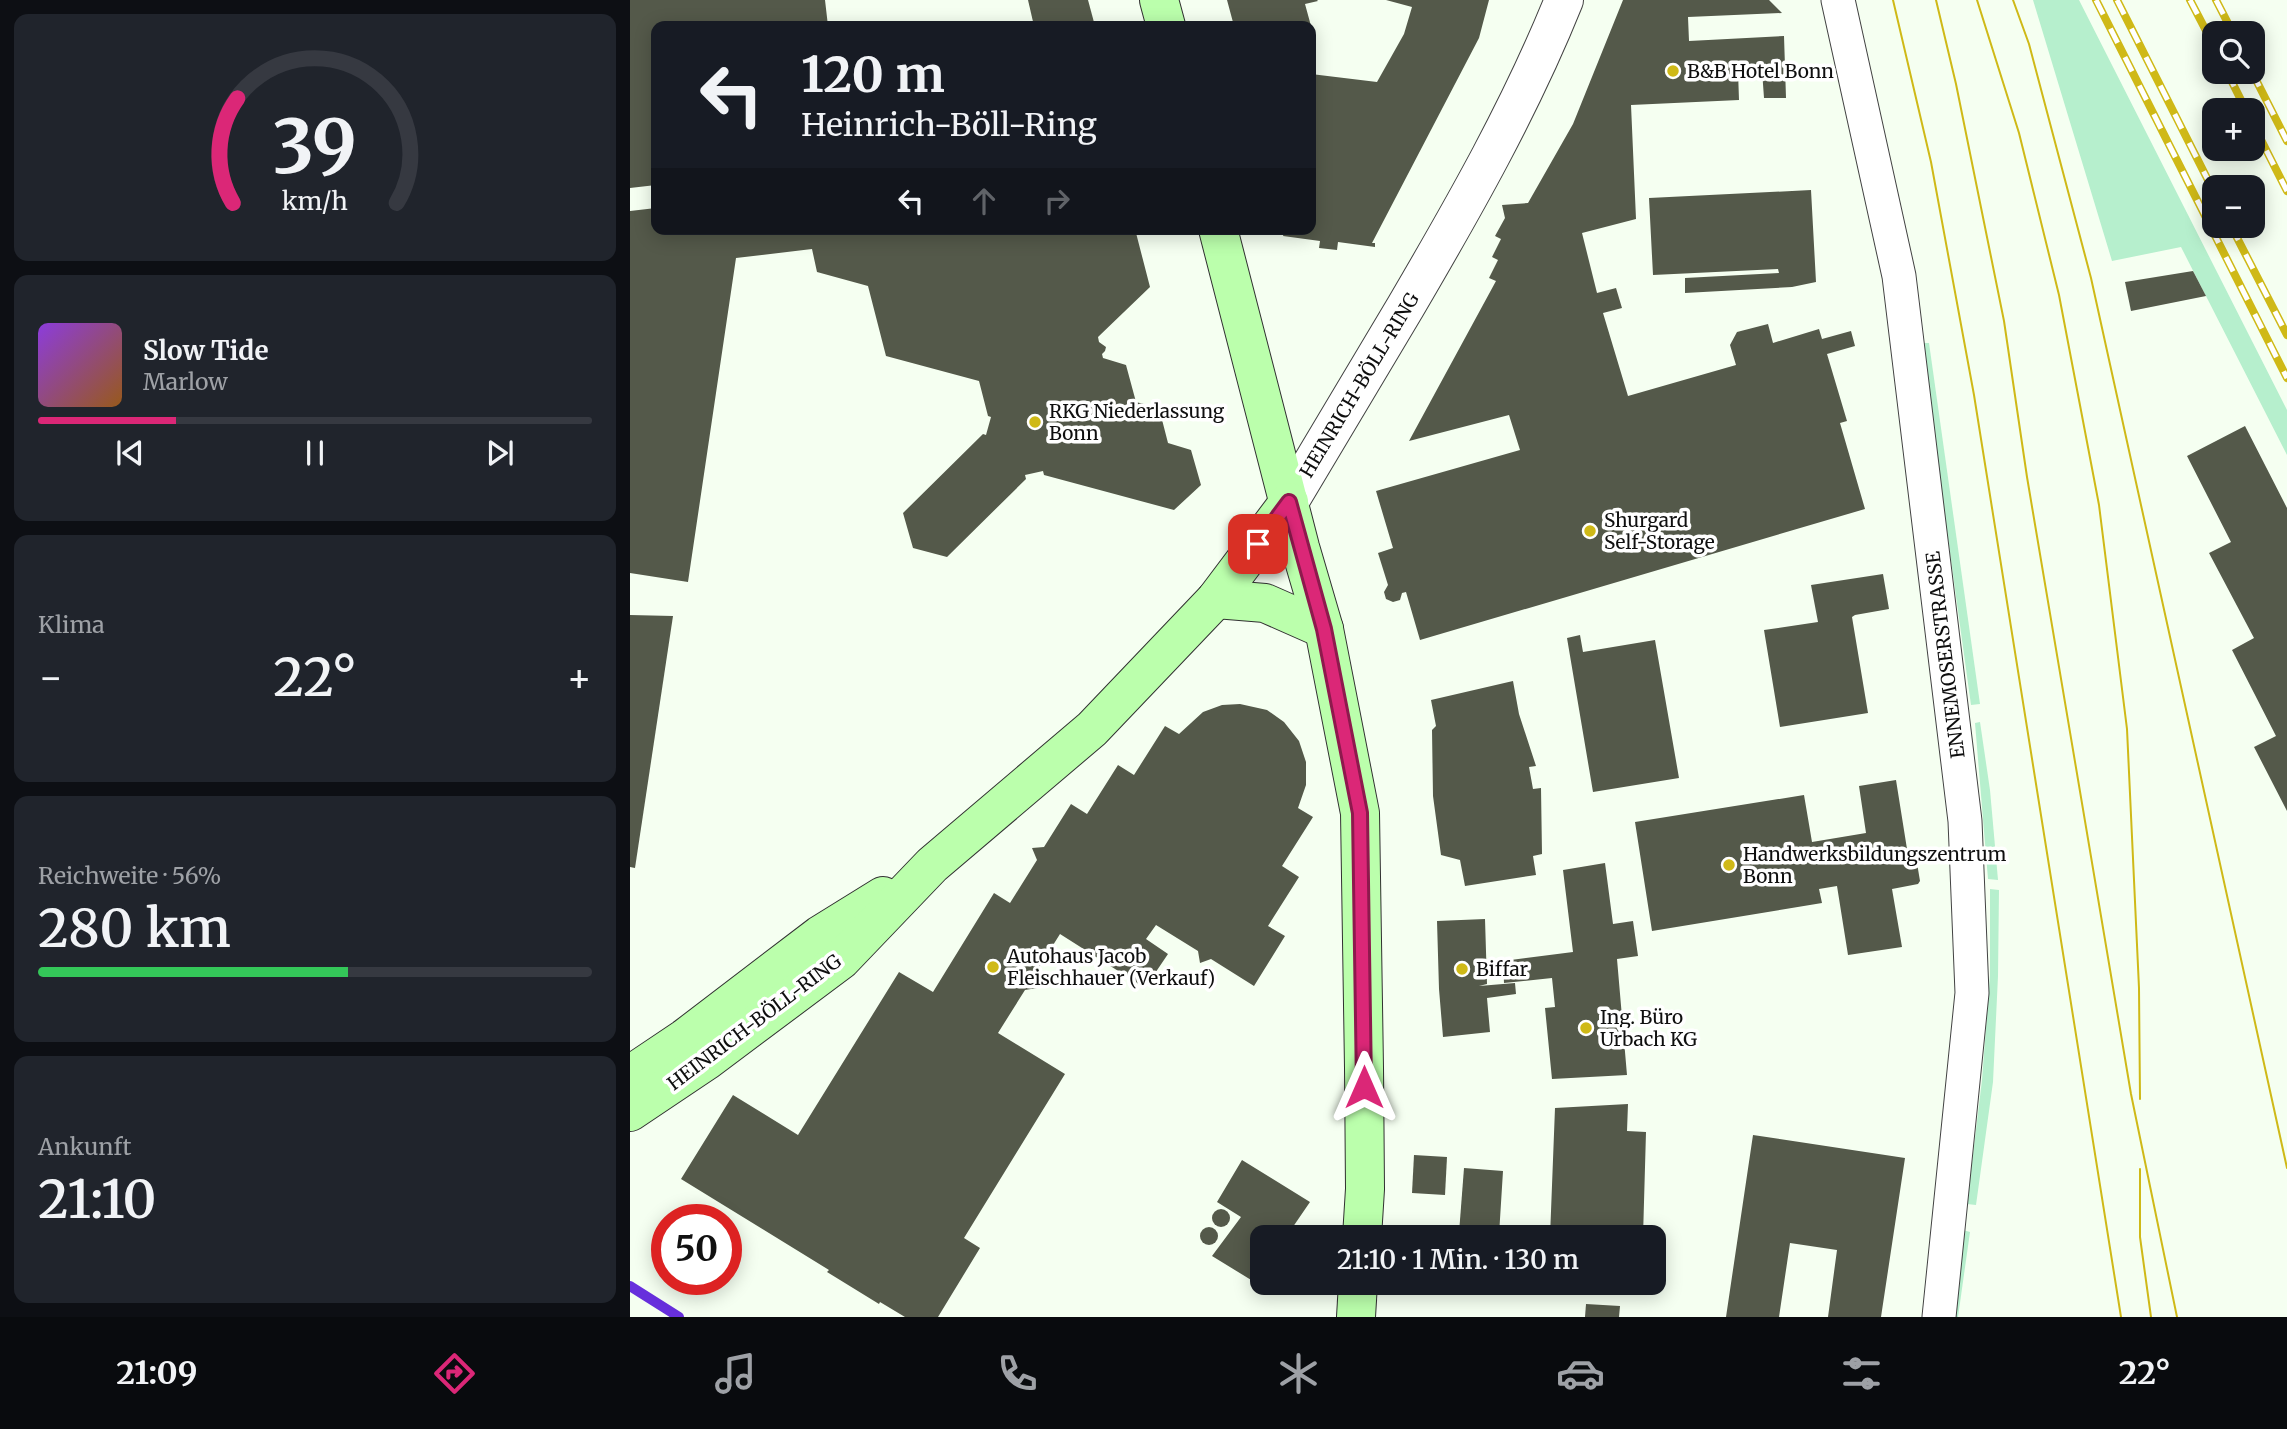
<!DOCTYPE html>
<html lang="de">
<meta charset="utf-8">
<style>
body{margin:0;font-family:Merriweather,serif;background:#20242c;color:#f1f3f6;height:100vh;display:flex;flex-direction:column;font-size:26px;white-space:nowrap}
*{box-sizing:border-box;margin:0}
p{font-size:23px;color:#9ea1a6}
.icon{flex:none;width:38px;height:38px;fill:none;stroke:currentColor;stroke-width:2;stroke-linecap:round;stroke-linejoin:round}
.map{position:relative;flex:1;overflow:hidden}
.drawer{display:flex;flex-direction:column;gap:14px;padding:14px;background:#0d0f14;width:630px}
.drawer>*{flex:none}
.guide{position:absolute;left:21px;top:21px;width:665px;height:214px;border-radius:14px;box-shadow:0 4px 18px #0003;background:#171b24;color:#f1f3f6;overflow:hidden}
.tools{position:absolute;left:1572px;top:21px;display:grid;gap:14px}
.tools a{display:grid;place-items:center;width:63px;height:63px;border-radius:14px;background:#171b24;box-shadow:0 4px 18px #0003;font-size:35px}
.speed{position:absolute;left:21px;top:1204px;display:flex;gap:14px;font-size:35px;font-weight:700;text-align:center}
.speed>*{display:grid;place-content:center;width:91px;height:91px;border-radius:50%;background:#171b24;box-shadow:0 4px 18px #0003;line-height:1}
.speed .limit{border:10px solid #d22;background:#fff;color:#111}
.pin{position:absolute;display:grid;place-items:center;width:60px;height:60px;color:#fff;margin:-30px;border-radius:14px;box-shadow:0 4px 10px #0006}
.me{position:absolute;width:77px;margin:-38px;rotate:0deg;stroke-linejoin:round;filter:drop-shadow(0 0 5px #0008)}
.turn{display:flex;align-items:center;gap:24px;height:147px;padding:0 35px;font-size:32px}
.turn .icon{width:91px;height:91px;stroke-width:2.5}
.turn b{display:block;font-size:49px;line-height:60px}
.lanes{display:flex;align-items:center;height:66px;padding:0 35px;background:#0003;justify-content:center;gap:35px;direction:ltr}
.lanes .off{opacity:.35}
.big{font-size:52px;font-weight:600;line-height:1.1}
.drawer .widget{flex:1;display:flex;flex-direction:column;justify-content:center;gap:10px;min-width:0;padding:0 24px;border-radius:14px;background:#20242c}
.drawer .dial{align-items:center;gap:0}
.dial svg{height:182px;overflow:visible;fill:none;stroke:#363941;stroke-width:7;stroke-linecap:round;text-anchor:middle}
.dial text{fill:#f1f3f6;stroke:none}
.song{display:flex;align-items:center;gap:21px}
.cover{width:84px;height:84px;border-radius:10px;background:linear-gradient(135deg,hsl(270 70% 55%),hsl(30 70% 35%))}
.played{height:7px;border-radius:4px;background:linear-gradient(90deg,#db2777 25%,#363941 25%)}
.keys{display:flex;justify-content:space-around;direction:ltr}
.heat{display:flex;justify-content:space-between;align-items:center;font-size:38px;direction:ltr}
.charge{height:10px;border-radius:5px;background:linear-gradient(90deg,#34c759 56%,#363941 0)}
.trip{position:absolute;left:620px;top:1225px;width:416px;height:70px;border-radius:14px;background:#171b24;box-shadow:0 4px 18px #0003;font-weight:600;line-height:70px;text-align:center}
.dock{display:flex;height:112px;justify-content:space-around;align-items:center;background:#090b0e;color:#9ea1a6}
.dock .icon{width:49px;height:49px}
.dock .selected{color:#db2777}
.dock b{font-size:32px;color:#f1f3f6}
main{display:flex;flex:1;min-height:0}
.map>svg:first-child{display:block}
.green{fill:#b6efcd}
.lines{fill:none;stroke-linecap:round;stroke-linejoin:round}
.stream{stroke:#672fdc;stroke-width:10}
.building{fill:#54594a}
.minor-casing{stroke:#424242;stroke-width:35}
.tertiary-casing{stroke:#424242;stroke-width:40}
.secondary-casing{stroke:#313131;stroke-width:40}
.minor{stroke:#fff;stroke-width:33}
.tertiary{stroke:#fff;stroke-width:38}
.secondary{stroke:#bbffac;stroke-width:38}
.tram{stroke:#cfb917;stroke-width:2}
.rail-casing{stroke:#cfb917;stroke-width:8}
.rail{stroke:#fff;stroke-width:5;stroke-dasharray:16;stroke-linecap:butt}
.route-casing{stroke:#8e194d;stroke-width:18}
.route{stroke:#db2777;stroke-width:12}
.poi-dot{fill:#cfb917;stroke:#fff;stroke-width:2.5}
.labels{text-anchor:middle;stroke-width:7;stroke-linejoin:round;paint-order:stroke}
.poi-label{font-size:19px;fill:#0f0f0f;stroke:#fff;text-anchor:start}
.street-label{font-size:19px;fill:#0f0f0f;stroke:#fff}
</style>
<main>
<section class="drawer">
<div class="widget dial"><svg viewBox="0 0 100 80">
<path d="M14 69A42 42 0 1 1 86 69"/>
<path d="M14 69A42 42 0 0 1 16 23" stroke="#db2777"/>
<text x="50" y="56" font-size="32" font-weight="700">39</text>
<text x="50" y="72" font-size="11">km/h</text>
</svg></div>
<div class="widget">
<div class="song"><i class="cover"></i><div><b>Slow Tide</b><p>Marlow</p></div></div>
<div class="played"></div>
<div class="keys"><svg class="icon" aria-label="previous" viewBox="0 0 24 24"><path d="M18 5L8 12l10 7zM5 5v14"/></svg><svg class="icon" aria-label="pause" viewBox="0 0 24 24"><path d="M8 5v14M16 5v14"/></svg><svg class="icon" aria-label="next" viewBox="0 0 24 24"><path d="M6 5l10 7-10 7zM19 5v14"/></svg></div>
</div>
<div class="widget"><p>Klima</p>
<div class="heat"><a>−</a><b class="big">22°</b><a>+</a></div>
</div>
<div class="widget"><p>Reichweite · 56%</p><b class="big">280 km</b><div class="charge"></div></div>
<div class="widget"><p>Ankunft</p><b class="big">21:10</b></div>
</section>
<div class="map">
<svg width="1657" height="1317" viewBox="0 0 1657 1317">
<rect width="100%" height="100%" fill="#f5fff1"/>
<g class="green">
<path d="M 1403,0 L 1449,0 L 1657,410 L 1657,455 L 1551,247 L 1482,261 Z"/>
<path d="M 1291,343 L 1299,343 L 1350,704 L 1341,705 Z"/>
<path d="M 1350,722 L 1360,790 L 1368,880 L 1358,879 L 1345,723 Z"/>
<path d="M 1360,889 L 1369,890 L 1368,976 L 1363,1082 L 1346,1205 L 1337,1204 L 1352,1080 L 1360,975 Z"/>
<path d="M 1333,1230 L 1340,1232 L 1328,1317 L 1318,1317 Z"/>
</g>
<g class="lines">
<path class="stream" d="M 0,1286 L 49,1317"/>
</g>
<g class="building">
<path d="M 0,0 L 195,0 L 198,26 L 26,26 L 26,185 L 0,188 Z"/>
<path d="M 398,0 L 458,0 L 465,26 L 404,26 Z"/>
<path d="M 597,0 L 687,0 L 688,1 L 675,4 L 681,26 L 604,26 Z"/>
<path d="M 756,0 L 859,0 L 849,38 L 742,243 L 745,243 L 745,247 L 708,242 L 707,250 L 689,248 L 690,241 L 653,236 L 654,233 L 657,233 L 656,229 L 681,229 L 681,74 L 747,82 L 774,34 L 782,7 Z"/>
<path d="M 993,0 L 1139,0 L 1152,13 L 1058,17 L 1059,41 L 1154,36 L 1156,98 L 1134,98 L 1132,70 L 1108,71 L 1109,100 L 1001,105 L 1006,219 L 952,233 L 967,293 L 986,288 L 992,308 L 973,313 L 998,396 L 1106,365 L 1100,345 L 1107,332 L 1138,324 L 1143,343 L 1189,329 L 1192,339 L 1221,331 L 1225,346 L 1197,354 L 1217,421 L 1210,423 L 1235,509 L 790,640 L 776,592 L 772,593 L 770,600 L 763,602 L 756,599 L 754,592 L 758,585 L 748,553 L 763,548 L 746,491 L 890,450 L 879,415 L 779,441 L 866,281 L 859,278 L 868,260 L 862,257 L 871,239 L 865,236 L 875,218 L 872,205 L 898,203 L 943,124 Z"/>
<path d="M 1181,190 L 1186,282 L 1162,287 L 1055,293 L 1055,278 L 1149,273 L 1148,269 L 1023,275 L 1019,198 Z"/>
<path d="M 26,208 L 26,229 L 505,229 L 520,287 L 468,337 L 469,342 L 476,347 L 475,351 L 472,354 L 473,358 L 496,365 L 506,402 L 529,408 L 538,443 L 561,450 L 571,485 L 544,510 L 414,475 L 413,471 L 395,475 L 396,479 L 317,557 L 283,548 L 273,513 L 353,434 L 356,435 L 361,417 L 358,416 L 349,381 L 256,356 L 238,286 L 187,272 L 182,249 L 106,258 L 58,582 L 0,573 L 0,211 Z"/>
<path d="M 1563,271 L 1576,296 L 1501,311 L 1495,282 Z"/>
<path d="M 1615,426 L 1657,508 L 1657,811 L 1624,747 L 1646,736 L 1602,650 L 1624,638 L 1579,553 L 1601,542 L 1557,456 Z"/>
<path d="M 1253,574 L 1259,609 L 1225,615 L 1222,617 L 1238,713 L 1150,727 L 1134,630 L 1188,622 L 1181,585 Z"/>
<path d="M 0,615 L 43,616 L 5,868 L 0,867 Z"/>
<path d="M 950,635 L 953,652 L 1025,640 L 1049,778 L 963,792 L 937,638 Z"/>
<path d="M 883,681 L 889,714 L 906,766 L 899,767 L 903,789 L 911,788 L 912,854 L 903,856 L 906,875 L 835,886 L 830,860 L 811,855 L 803,796 L 802,730 L 806,726 L 801,700 Z"/>
<path d="M 610,704 L 637,710 L 654,722 L 669,741 L 676,762 L 676,785 L 668,808 L 683,817 L 652,866 L 669,877 L 638,926 L 655,936 L 624,986 L 581,959 L 570,963 L 568,951 L 526,925 L 516,939 L 538,954 L 515,988 L 430,934 L 403,977 L 407,988 L 395,990 L 368,1033 L 435,1074 L 334,1238 L 350,1248 L 308,1317 L 275,1317 L 250,1302 L 249,1304 L 197,1272 L 199,1270 L 51,1179 L 103,1095 L 168,1135 L 269,972 L 303,992 L 364,893 L 380,903 L 407,860 L 402,848 L 414,847 L 441,804 L 457,814 L 488,765 L 504,775 L 535,726 L 549,734 L 573,712 L 592,705 Z"/>
<path d="M 1266,780 L 1277,849 L 1285,851 L 1290,881 L 1288,884 L 1262,889 L 1272,947 L 1218,955 L 1207,886 L 1189,889 L 1192,903 L 1022,931 L 1005,822 L 1174,795 L 1182,842 L 1236,833 L 1229,786 Z"/>
<path d="M 975,863 L 983,924 L 1003,921 L 1008,956 L 987,959 L 997,1075 L 922,1079 L 915,1008 L 925,1007 L 922,978 L 874,983 L 873,961 L 943,952 L 933,870 Z"/>
<path d="M 855,919 L 857,984 L 849,986 L 885,983 L 886,994 L 857,998 L 860,1032 L 813,1037 L 809,989 L 807,921 Z"/>
<path d="M 998,1104 L 997,1131 L 1016,1132 L 1013,1237 L 920,1237 L 925,1108 Z"/>
<path d="M 1123,1135 L 1275,1158 L 1251,1317 L 1198,1317 L 1207,1250 L 1160,1243 L 1149,1317 L 1096,1317 Z"/>
<path d="M 784,1155 L 817,1157 L 815,1195 L 782,1193 Z"/>
<path d="M 612,1160 L 680,1202 L 656,1237 L 632,1237 L 632,1283 L 652,1283 L 644,1294 L 582,1256 L 611,1217 L 587,1202 Z"/>
<path d="M 834,1168 L 873,1171 L 869,1235 L 829,1233 Z"/>
<circle cx="591" cy="1218" r="9"/>
<circle cx="579" cy="1236" r="9"/>
<path d="M 956,1304 L 990,1306 L 989,1317 L 955,1317 Z"/>
</g>
<g class="lines">
<defs>
<path id="minor" d="M 1208,0 L 1269,276 L 1335,821 L 1342,993 L 1309,1317"/>
<path id="tertiary" d="M 659,502 C 698,437 737,372 776,306 C 834,207 891,107 934,0"/>
<g id="secondary">
<path d="M 529,0 L 536,26"/>
<path d="M 588,229 L 670,547 L 694,629 L 730,813 L 734,1068 L 735,1189 L 732,1237"/>
<path d="M 586,599 L 635,603 L 694,629"/>
<path d="M 0,1075 L 55,1038 L 190,935 L 253,896"/>
<path d="M 0,1112 L 76,1061 L 211,960 L 302,865 L 462,729 L 586,599 L 659,502"/>
<path d="M 726,1317 L 728,1283"/>
</g>
</defs>
<use href="#minor" class="minor-casing"/>
<use href="#tertiary" class="tertiary-casing"/>
<use href="#secondary" class="secondary-casing"/>
<use href="#minor" class="minor"/>
<use href="#tertiary" class="tertiary"/>
<use href="#secondary" class="secondary"/>
<g class="tram">
<path d="M 1263,0 L 1301,162 L 1344,395 L 1491,1317"/>
<path d="M 1306,0 L 1326,84 L 1374,321 L 1397,477 L 1501,1094 L 1547,1317"/>
<path d="M 1347,0 L 1389,133 L 1429,295 L 1469,505 L 1497,729 L 1509,988 L 1510,1099"/>
<path d="M 1383,0 L 1399,44 L 1461,278 L 1657,1168"/>
<path d="M 1510,1169 L 1510,1237 L 1521,1317"/>
</g>
<defs>
<g id="rail">
<path d="M 1466,0 L 1657,378"/>
<path d="M 1487,0 L 1584,192"/>
<path d="M 1560,0 L 1584,46"/>
<path d="M 1586,0 L 1603,33"/>
<path d="M 1597,72 L 1616,110"/>
<path d="M 1622,72 L 1657,141"/>
<path d="M 1622,122 L 1657,191"/>
<path d="M 1601,226 L 1657,335"/>
</g>
</defs>
<use href="#rail" class="rail-casing"/>
<use href="#rail" class="rail"/>
</g>
<g class="lines">
<defs>
<path id="route" d="M 628,544 L 659,502 L 694,629 L 730,813 L 734,1087"/>
</defs>
<use href="#route" class="route-casing"/>
<use href="#route" class="route"/>
</g>
<g class="poi-dot">
<circle cx="1043" cy="71" r="7"/>
<circle cx="405" cy="422" r="7"/>
<circle cx="960" cy="531" r="7"/>
<circle cx="1099" cy="865" r="7"/>
<circle cx="363" cy="967" r="7"/>
<circle cx="832" cy="969" r="7"/>
<circle cx="956" cy="1028" r="7"/>
</g>
<g class="labels">
<g class="poi-label">
<text x="1057" y="78">B&amp;B Hotel Bonn</text>
<text x="419" y="418">RKG Niederlassung<tspan x="419" dy="22">Bonn</tspan></text>
<text x="974" y="527">Shurgard<tspan x="974" dy="22">Self-Storage</tspan></text>
<text x="1113" y="861">Handwerksbildungszentrum<tspan x="1113" dy="22">Bonn</tspan></text>
<text x="377" y="963">Autohaus Jacob<tspan x="377" dy="22">Fleischhauer (Verkauf)</tspan></text>
<text x="846" y="976">Biffar</text>
<text x="970" y="1024">Ing. Büro<tspan x="970" dy="22">Urbach KG</tspan></text>
</g>
<g class="street-label">
<text transform="translate(729 385) rotate(-59)" y="7">HEINRICH-BÖLL-RING</text>
<text transform="translate(1315 655) rotate(-97)" y="7">ENNEMOSERSTRASSE</text>
<text transform="translate(124 1022) rotate(-37)" y="7">HEINRICH-BÖLL-RING</text>
</g>
</g>
</svg>
<div class="tools">
<a><svg class="icon" aria-label="search" viewBox="0 0 24 24"><circle cx="10" cy="10" r="6"/><path d="M15 15l6 6"/></svg></a>
<a>+</a>
<a>−</a>
</div>
<div class="speed"><div class="limit">50</div></div>
<div class="pin" style="left:628px;top:544px;background:#d93025"><svg class="icon" aria-label="arrive" viewBox="0 0 24 24"><path d="M6 21V4h12l-3 4 3 4H6"/></svg></div>
<svg class="me" style="left:734px;top:1087px" viewBox="-20 -20 40 40"><path d="M0-17L14 15 0 8-14 15z" fill="#db2777" stroke="#fff" stroke-width="4"/></svg>
<div class="trip">21:10 · 1 Min. · 130 m</div>
<div class="guide">
<div class="turn"><svg class="icon" aria-label="left" viewBox="0 0 24 24"><path d="M17 20v-9H6M10 6l-5 5 5 5"/></svg><div><b>120 m</b>Heinrich-Böll-Ring</div></div>
<div class="lanes"><svg class="icon" aria-label="left" viewBox="0 0 24 24"><path d="M17 20v-9H6M10 6l-5 5 5 5"/></svg><svg class="icon off" aria-label="ahead" viewBox="0 0 24 24"><path d="M12 20V5M6 11l6-6 6 6"/></svg><svg class="icon off" aria-label="right" viewBox="0 0 24 24"><path d="M7 20v-9h11M14 6l5 5-5 5"/></svg></div>
</div>
</div>
</main>
<nav class="dock">
<b>21:09</b>
<svg class="icon selected" aria-label="directions" viewBox="0 0 24 24"><path d="M12 3l9 9-9 9-9-9zM9 14v-3h6M13 9l2 2-2 2"/></svg>
<svg class="icon" aria-label="music" viewBox="0 0 24 24"><path d="M9 18V5l10-2v13"/><circle cx="6" cy="18" r="3"/><circle cx="16" cy="16" r="3"/></svg>
<svg class="icon" aria-label="phone" viewBox="0 0 24 24"><path d="M5 4h4l2 5-3 2q2 4 5 5l2-3 5 2v4C11 20 4 13 5 4z"/></svg>
<svg class="icon" aria-label="climate" viewBox="0 0 24 24"><path d="M12 3v18M4 7l16 10M4 17L20 7"/></svg>
<svg class="icon" aria-label="car" viewBox="0 0 24 24"><path d="M5 17H2v-5l4-1 3-4h7l3 4 3 1v5h-3M9 17h6M6 11h13"/><circle cx="7" cy="17" r="2"/><circle cx="17" cy="17" r="2"/></svg>
<svg class="icon" aria-label="filters" viewBox="0 0 24 24"><path d="M4 7h16M4 17h16"/><circle cx="9" cy="7" r="2"/><circle cx="15" cy="17" r="2"/></svg>
<b>22°</b>
</nav>
